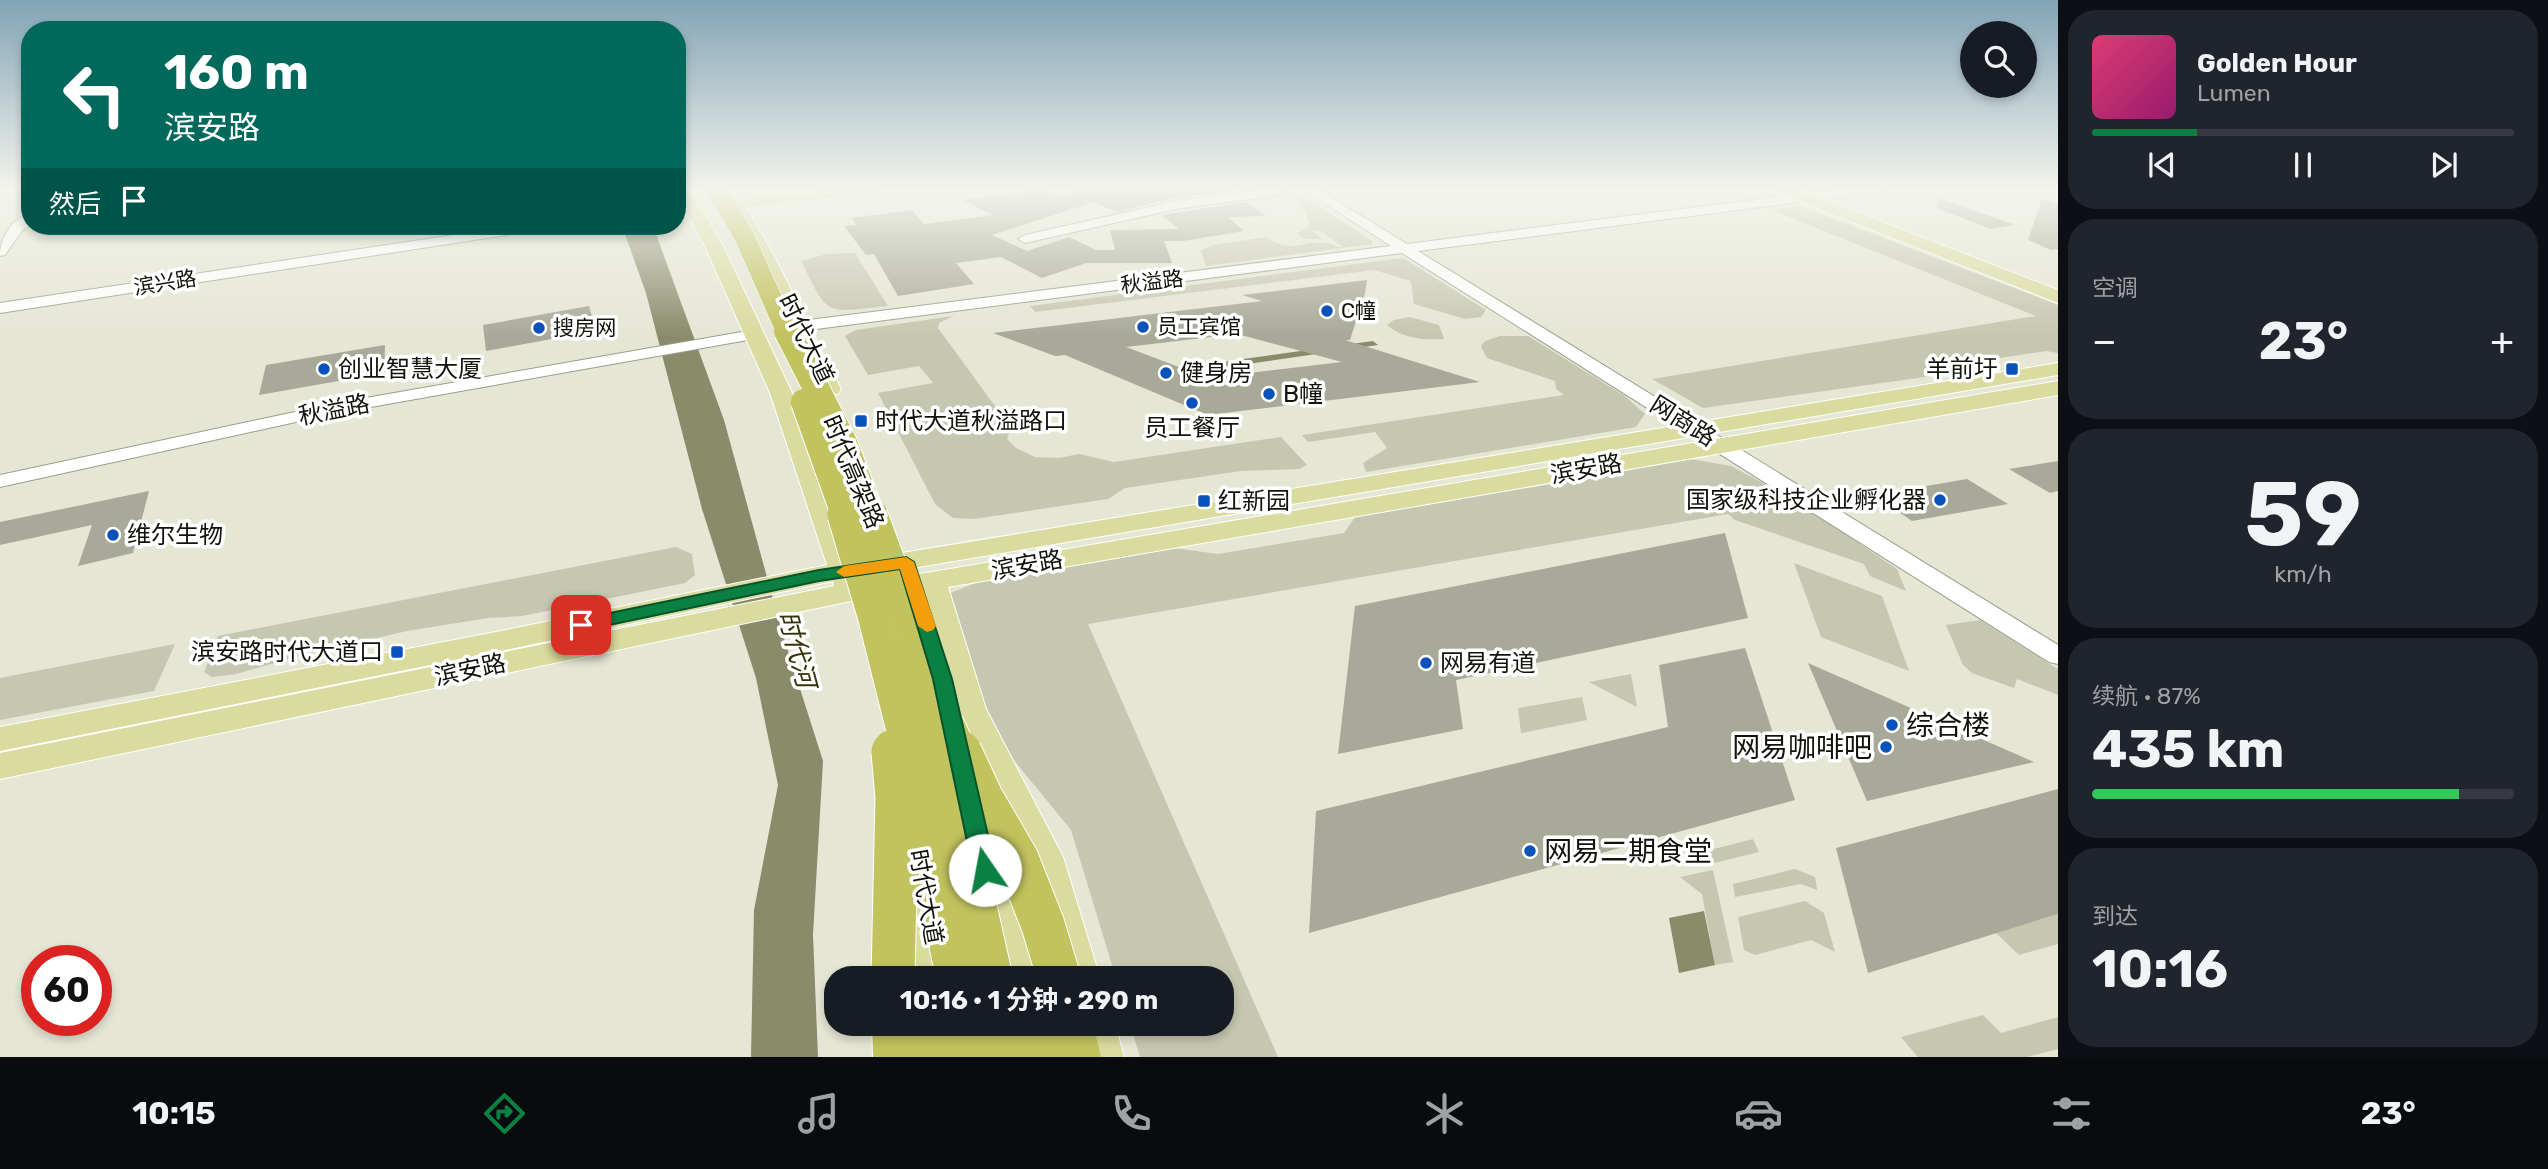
<!DOCTYPE html>
<html lang="zh">
<meta charset="utf-8">
<style>
body{margin:0;font-family:Rubik,"Noto Sans SC",sans-serif;background:#20242c;color:#f1f3f6;height:100vh;display:flex;flex-direction:column;font-size:26px;white-space:nowrap}
*{box-sizing:border-box;margin:0}
p{font-size:23px;color:#9ea1a6}
.icon{flex:none;width:38px;height:38px;fill:none;stroke:currentColor;stroke-width:2;stroke-linecap:round;stroke-linejoin:round}
.map{position:relative;flex:1;overflow:hidden}
.side{display:flex;flex-direction:column;gap:10px;padding:10px;background:#0d0f14;width:490px}
.side>*{flex:none}
.top-card{position:absolute;left:21px;top:21px;width:665px;height:214px;border-radius:28px;box-shadow:0 4px 10px #0003;background:#00695c;color:#fff;overflow:hidden}
.controls{position:absolute;left:1960px;top:21px;display:grid;gap:14px}
.controls a{display:grid;place-items:center;width:77px;height:77px;border-radius:50%;background:#171b24;box-shadow:0 4px 10px #0003;font-size:35px}
.speed{position:absolute;left:21px;top:945px;display:flex;gap:14px;font-size:35px;font-weight:700;text-align:center}
.speed>*{display:grid;place-content:center;width:91px;height:91px;border-radius:50%;background:#171b24;box-shadow:0 4px 10px #0003;line-height:1}
.speed .limit{border:10px solid #d22;background:#fff;color:#111}
.pin{position:absolute;display:grid;place-items:center;width:60px;height:60px;color:#fff;margin:-30px;border-radius:14px;box-shadow:0 4px 10px #0006}
.me{position:absolute;width:77px;margin:-38px;rotate:348deg;stroke-linejoin:round;filter:drop-shadow(0 0 5px #0008)}
.turn{display:flex;align-items:center;gap:24px;height:147px;padding:0 28px;font-size:32px}
.turn .icon{width:91px;height:91px;stroke-width:2.5}
.turn b{display:block;font-size:49px;line-height:60px}
.then{display:flex;align-items:center;height:66px;padding:0 28px;background:#0003;gap:14px;font-size:26px}
.big{font-size:52px;font-weight:700;line-height:1.1}
.side .card{flex:1;display:flex;flex-direction:column;justify-content:center;gap:10px;min-width:0;padding:0 24px;border-radius:28px;background:#20242c}
.side .dial{align-items:center;gap:0}
.dial b{font-size:91px;line-height:1}
.song{display:flex;align-items:center;gap:21px}
.cover{width:84px;height:84px;border-radius:10px;background:linear-gradient(135deg,hsl(340 70% 55%),hsl(320 70% 35%))}
.played{height:7px;border-radius:4px;background:linear-gradient(90deg,#0b8043 25%,#363941 25%)}
.keys{display:flex;justify-content:space-around;direction:ltr}
.heat{display:flex;justify-content:space-between;align-items:center;font-size:38px;direction:ltr}
.charge{height:10px;border-radius:5px;background:linear-gradient(90deg,#34c759 87%,#363941 0)}
.trip{position:absolute;left:824px;top:966px;width:410px;height:70px;border-radius:28px;background:#171b24;box-shadow:0 4px 10px #0003;font-weight:700;line-height:70px;text-align:center}
.menu{display:flex;height:112px;justify-content:space-around;align-items:center;background:#090b0e;color:#9ea1a6}
.menu .icon{width:49px;height:49px}
.menu .selected{color:#0b8043}
.menu b{font-size:32px;color:#f1f3f6}
main{display:flex;flex:1;min-height:0}
.map>svg:first-child{display:block}
.green{fill:#c6c7b0}
.water{fill:#8a8b6b}
.building{fill:#a8a998;fill-rule:evenodd}
.lines{fill:none;stroke-linecap:round;stroke-linejoin:round}
.minor-casing{stroke:#9c9d8d;stroke-width:2}
.major-casing{stroke:#fff;stroke-width:2}
.highway-casing{stroke:#fff;stroke-width:2}
.minor{fill:#fff;fill-rule:evenodd}
.major{fill:#dadb9e;fill-rule:evenodd}
.highway{fill:#c1c35e;fill-rule:evenodd}
.highway-bridge-far3-casing{stroke:#fff;stroke-width:21;stroke-linecap:butt}
.highway-bridge-far2-casing{stroke:#fff;stroke-width:28;stroke-linecap:butt}
.highway-bridge-far1-casing{stroke:#fff;stroke-width:35;stroke-linecap:butt}
.highway-bridge-casing{stroke:#fff;stroke-width:45;stroke-linecap:butt}
.highway-bridge-far3{stroke:#c1c35e;stroke-width:20}
.highway-bridge-far2{stroke:#c1c35e;stroke-width:26}
.highway-bridge-far1{stroke:#c1c35e;stroke-width:33}
.highway-bridge{stroke:#c1c35e;stroke-width:43}
.route{fill:#0b8043;stroke:#07532c;stroke-width:2}
.slow{fill:#f59e0b}
.poi-dot{fill:#0951bb;stroke:#fff;stroke-width:2.5}
.labels{text-anchor:middle;stroke-width:7;stroke-linejoin:round;paint-order:stroke}
.far-street-label{font-size:21px;fill:#13130d;stroke:#fff}
.far-poi-label{font-size:21px;fill:#13130d;stroke:#fff;text-anchor:start}
.street-label{font-size:24px;fill:#13130d;stroke:#fff}
.poi-label{font-size:24px;fill:#13130d;stroke:#fff;text-anchor:start}
.water-label{font-size:26px;font-style:italic;fill:#343408;stroke:#fff}
.near-poi-label{font-size:28px;fill:#13130d;stroke:#fff;text-anchor:start}
</style>
<main>
<div class="map">
<svg width="2058" height="1057" viewBox="0 0 2058 1057">
<rect width="100%" height="100%" fill="#e5e6d4"/>
<g class="green">
<path d="M 1301,195 L 1372,241 L 1372,244 L 1206,266 L 1201,250 L 1214,245 L 1266,237 C 1294,255 1300,240 1327,243 C 1334,244 1336,248 1343,247 L 1319,230 L 1311,231 L 1323,239 L 1305,239 L 1297,234 L 1310,225 L 1303,208 L 1291,196 Z"/>
<path d="M 1800,206 L 2058,305 L 2058,353 L 2046,351 L 1981,361 L 1975,370 L 1703,408 L 1652,379 L 2036,316 L 1771,210 Z"/>
<path d="M 855,253 L 888,306 C 824,312 830,319 801,261 L 827,254 Z"/>
<path d="M 1403,258 L 1486,310 L 1481,317 L 1465,319 L 1414,304 L 1411,281 L 1374,270 L 1035,312 L 1030,306 Z"/>
<path d="M 953,316 L 939,323 L 938,328 L 1011,428 L 1007,439 L 1016,448 L 1035,457 L 1059,458 L 1079,454 L 1114,462 L 1281,437 L 1307,465 L 1299,469 L 1241,471 L 1125,488 L 1108,499 L 974,519 L 953,518 L 935,504 L 878,393 L 933,383 L 919,366 L 868,375 L 845,336 L 856,330 Z"/>
<path d="M 1410,317 L 1439,325 L 1444,339 C 1424,340 1403,339 1387,325 L 1394,320 Z"/>
<path d="M 1500,336 L 1528,336 L 1625,396 L 1645,414 L 1636,427 L 1366,472 L 1363,463 L 1387,448 L 1375,432 L 1308,442 L 1302,435 L 1564,395 L 1556,389 L 1555,381 L 1487,358 L 1481,346 L 1485,341 Z"/>
<path d="M 1685,458 L 1731,466 L 1798,502 L 1897,569 L 1906,591 L 1870,576 L 1864,564 L 1735,520 L 1728,514 L 1088,624 L 1278,1057 L 1140,1057 L 1130,1024 L 1222,1024 L 1222,978 L 1116,978 L 1071,830 L 1003,747 L 940,597 L 986,579 L 1167,547 L 1218,554 L 1344,533 L 1358,513 Z"/>
<path d="M 676,547 L 692,554 L 695,575 L 685,583 L 522,616 L 488,618 L 407,631 L 307,654 L 236,674 L 212,677 L 204,672 L 218,636 Z"/>
<path d="M 1794,563 L 1882,596 L 1909,671 L 1821,637 Z"/>
<path d="M 1980,620 L 2058,669 L 2058,695 L 2017,679 L 2014,688 L 1972,673 L 1963,665 L 1946,625 Z"/>
<path d="M 175,644 L 154,691 L 0,720 L 0,678 Z"/>
<path d="M 1631,674 L 1637,707 L 1589,682 Z"/>
<path d="M 1582,697 L 1587,720 L 1521,733 L 1518,708 Z"/>
<path d="M 1753,839 L 1759,852 L 1706,865 L 1702,852 Z"/>
<path d="M 1795,869 L 1815,877 L 1817,890 L 1801,884 L 1735,897 L 1733,884 Z"/>
<path d="M 1713,870 L 1733,962 L 1715,965 L 1702,894 L 1680,877 Z"/>
<path d="M 1805,901 L 1824,913 L 1835,952 L 1811,940 L 1755,955 L 1744,950 L 1738,917 Z"/>
<path d="M 2058,914 L 2058,944 L 2019,955 L 1996,933 Z"/>
<path d="M 1983,1015 L 2001,1033 L 2058,1017 L 2058,1049 L 2027,1057 L 1918,1057 L 1901,1037 Z"/>
</g>
<g class="water">
<path d="M 622,226 L 653,226 L 724,420 L 782,632 L 823,761 L 813,935 L 818,1057 L 751,1057 L 754,910 L 778,785 L 756,678 L 702,509 L 646,293 Z"/>
<path d="M 1373,341 L 1378,345 L 1206,370 L 1201,365 Z"/>
<path d="M 1704,911 L 1715,965 L 1679,973 L 1669,918 Z"/>
</g>
<g class="building">
<path d="M 1091,188 L 1227,188 L 1231,191 L 1175,198 L 1116,212 L 1094,202 L 992,235 L 1027,251 L 1069,237 L 1096,250 L 1115,250 L 1110,230 L 1179,229 L 1161,215 L 1246,202 L 1266,216 L 1228,217 L 1244,231 L 1183,241 L 1164,241 L 1172,263 L 1086,263 L 1042,278 L 1001,257 L 956,263 L 974,284 L 898,296 L 874,254 L 866,255 L 844,226 L 856,225 L 852,218 L 912,210 L 924,224 L 994,215 L 962,200 L 1042,190 L 1061,197 Z"/>
<path d="M 1939,198 L 2015,225 L 1991,229 L 1936,208 Z"/>
<path d="M 2042,199 L 2058,204 L 2058,249 L 2051,250 L 2028,240 Z"/>
<path d="M 1367,280 L 1365,293 L 1350,340 L 1345,340 L 1480,382 L 1208,415 L 1065,355 L 1055,356 L 993,333 L 1262,301 L 1242,295 ZM 1237,334 L 1342,362 L 1208,378 L 1126,347 Z"/>
<path d="M 589,306 L 596,331 L 486,351 L 483,325 Z"/>
<path d="M 385,345 L 384,373 L 259,395 L 266,365 Z"/>
<path d="M 2058,461 L 2058,491 L 2050,493 L 2009,469 Z"/>
<path d="M 1967,479 L 2008,504 L 1912,521 L 1874,495 Z"/>
<path d="M 149,491 L 133,553 L 78,566 L 92,525 L 0,545 L 0,522 Z"/>
<path d="M 1725,533 L 1748,618 L 1456,680 L 1463,729 L 1338,754 L 1355,606 Z"/>
<path d="M 1745,648 L 1795,800 L 1309,933 L 1316,811 L 1668,727 L 1659,665 Z"/>
<path d="M 1808,663 L 2034,762 L 1867,801 Z"/>
<path d="M 2058,789 L 2058,914 L 1868,973 L 1836,848 Z"/>
</g>
<g class="lines">
<defs>
<g id="minor">
<path d="M 1275,188 L 1281,192 L 1279,195 L 1176,209 L 1025,243 L 1018,239 L 1025,235 L 1176,201 Z"/>
<path d="M 1301,188 L 1316,188 L 1407,244 L 1847,188 L 1884,188 L 1878,192 L 1418,251 L 2058,645 L 2058,664 L 2049,662 L 1402,253 L 801,331 L 793,326 L 801,321 L 1391,246 Z"/>
<path d="M 30,213 L 30,224 L 21,232 L 5,255 L 0,256 C 0,237 11,220 30,213 Z"/>
<path d="M 514,226 L 546,226 L 539,230 L 0,313 L 0,303 Z"/>
<path d="M 753,330 L 761,335 L 759,338 L 337,413 L 0,487 L 0,475 L 337,403 Z"/>
</g>
<g id="major">
<path d="M 677,188 L 689,188 L 723,246 L 792,393 L 853,561 L 2058,363 L 2058,375 L 859,577 L 861,582 L 932,572 L 2058,381 L 2058,395 L 948,587 L 986,709 L 1063,857 L 1100,978 L 1060,978 L 1027,857 L 971,744 L 968,750 L 956,753 L 944,750 L 940,741 L 927,679 L 907,609 L 911,602 L 923,600 L 921,591 L 851,601 L 0,779 L 0,753 L 834,586 L 833,581 L 819,584 L 501,651 L 0,751 L 0,727 L 501,631 L 827,565 L 770,393 L 705,246 L 677,195 Z"/>
<path d="M 838,188 L 889,188 L 881,193 L 746,208 L 773,254 L 841,389 L 838,394 L 822,394 L 819,389 L 733,210 L 723,211 L 715,206 L 723,201 Z"/>
<path d="M 1772,188 L 1794,188 L 2058,290 L 2058,303 L 1774,191 Z"/>
<path d="M 989,875 L 1002,880 L 1036,944 L 1044,978 L 1004,978 L 997,945 L 970,891 L 976,880 Z"/>
<path d="M 927,880 L 940,885 C 951,908 937,950 939,978 L 899,978 C 898,949 901,911 914,885 Z"/>
<path d="M 1073,1024 L 1115,1024 L 1124,1057 L 1082,1057 Z"/>
</g>
<path id="highway" d="M 872,1024 L 1093,1024 L 1101,1057 L 873,1057 Z"/>
</defs>
<use href="#minor" class="minor-casing"/>
<use href="#major" class="major-casing"/>
<use href="#highway" class="highway-casing"/>
<use href="#minor" class="minor"/>
<use href="#major" class="major"/>
<use href="#highway" class="highway"/>
<defs>
<path id="highway-bridge-far3" d="M 716,188 L 745,238 L 787,333"/>
<g id="highway-bridge-far2">
<path d="M 787,331 L 845,445 L 872,517"/>
<path d="M 804,402 L 845,517"/>
</g>
<g id="highway-bridge-far1">
<path d="M 844,515 L 874,615 L 909,754"/>
<path d="M 871,515 L 907,612 L 941,754"/>
<path d="M 947,723 L 961,754"/>
<path d="M 892,746 L 893,754"/>
</g>
<g id="highway-bridge">
<path d="M 893,752 L 897,797 L 893,978"/>
<path d="M 909,752 L 958,978"/>
<path d="M 940,752 L 991,978"/>
<path d="M 960,752 L 982,799 L 1017,859 L 1043,925 L 1059,978"/>
</g>
</defs>
<use href="#highway-bridge-far3" class="highway-bridge-far3-casing"/>
<use href="#highway-bridge-far2" class="highway-bridge-far2-casing"/>
<use href="#highway-bridge-far1" class="highway-bridge-far1-casing"/>
<use href="#highway-bridge" class="highway-bridge-casing"/>
<use href="#highway-bridge-far3" class="highway-bridge-far3"/>
<use href="#highway-bridge-far2" class="highway-bridge-far2"/>
<use href="#highway-bridge-far1" class="highway-bridge-far1"/>
<use href="#highway-bridge" class="highway-bridge"/>
</g>
<linearGradient id="sky" x2="0" y2="1"><stop stop-color="#82a4b6"/><stop offset="0.56" stop-color="#f3f4ec"/><stop offset="1" stop-color="#f3f4ec" stop-opacity="0"/></linearGradient>
<rect width="2058" height="336" fill="url(#sky)"/>
<path class="route" d="M 906,557 L 914,562 L 952,679 L 996,870 L 992,876 L 985,879 L 977,876 L 973,870 L 933,679 L 900,569 L 819,581 L 581,631 L 572,625 L 581,619 L 819,570 Z"/>
<path class="slow" d="M 906,557 L 914,562 L 936,626 L 933,630 L 927,632 L 918,626 L 900,569 L 844,577 L 836,572 L 844,566 Z"/>
<g class="poi-dot">
<circle cx="1327" cy="311" r="7"/>
<circle cx="1143" cy="327" r="7"/>
<circle cx="539" cy="328" r="7"/>
<circle cx="324" cy="369" r="7"/>
<rect x="2005" y="362" width="14" height="14" rx="3.5"/>
<circle cx="1166" cy="373" r="7"/>
<circle cx="1269" cy="394" r="7"/>
<circle cx="1192" cy="403" r="7"/>
<rect x="854" y="414" width="14" height="14" rx="3.5"/>
<circle cx="1940" cy="500" r="7"/>
<rect x="1197" y="494" width="14" height="14" rx="3.5"/>
<circle cx="113" cy="535" r="7"/>
<rect x="390" y="645" width="14" height="14" rx="3.5"/>
<circle cx="1426" cy="663" r="7"/>
<circle cx="1892" cy="725" r="7"/>
<circle cx="1886" cy="747" r="7"/>
<circle cx="1530" cy="851" r="7"/>
</g>
<g class="labels">
<g class="far-street-label">
<text transform="translate(1152 282) rotate(-7)" y="7">秋溢路</text>
<text transform="translate(165 283) rotate(-9)" y="7">滨兴路</text>
</g>
<g class="far-poi-label">
<text x="1341" y="318">C幢</text>
<text x="1157" y="334">员工宾馆</text>
<text x="553" y="335">搜房网</text>
</g>
<g class="street-label">
<text transform="translate(806 339) rotate(64)" y="8">时代大道</text>
<text transform="translate(334 410) rotate(-11)" y="8">秋溢路</text>
<text transform="translate(1683 421) rotate(32)" y="8">网商路</text>
<text transform="translate(1586 469) rotate(-10)" y="8">滨安路</text>
<text transform="translate(853 472) rotate(67)" y="8">时代高架路</text>
<text transform="translate(1027 565) rotate(-10)" y="8">滨安路</text>
<text transform="translate(470 670) rotate(-12)" y="8">滨安路</text>
<text transform="translate(926 897) rotate(80)" y="8">时代大道</text>
</g>
<g class="poi-label">
<text x="338" y="377">创业智慧大厦</text>
<text x="1998" y="377" text-anchor="end">羊前圩</text>
<text x="1180" y="381">健身房</text>
<text x="1283" y="402">B幢</text>
<text x="875" y="429">时代大道秋溢路口</text>
<text x="1192" y="436" text-anchor="middle">员工餐厅</text>
<text x="1926" y="508" text-anchor="end">国家级科技企业孵化器</text>
<text x="1218" y="509">红新园</text>
<text x="127" y="543">维尔生物</text>
<text x="383" y="660" text-anchor="end">滨安路时代大道口</text>
<text x="1440" y="671">网易有道</text>
</g>
<g class="water-label">
<text transform="translate(797 649) rotate(75)" y="9">时代河</text>
</g>
<g class="near-poi-label">
<text x="1906" y="735">综合楼</text>
<text x="1872" y="757" text-anchor="end">网易咖啡吧</text>
<text x="1544" y="861">网易二期食堂</text>
</g>
</g>
</svg>
<div class="controls">
<a><svg class="icon" aria-label="search" viewBox="0 0 24 24"><circle cx="10" cy="10" r="6"/><path d="M15 15l6 6"/></svg></a>
</div>
<div class="speed"><div class="limit">60</div></div>
<div class="pin" style="left:581px;top:625px;background:#d93025"><svg class="icon" aria-label="arrive" viewBox="0 0 24 24"><path d="M6 21V4h12l-3 4 3 4H6"/></svg></div>
<svg class="me" style="left:985px;top:870px" viewBox="-20 -20 40 40"><circle r="19" fill="#fff"/><path d="M0-13L10 11 0 6-10 11z" fill="#0b8043"/></svg>
<div class="trip">10:16 · 1 分钟 · 290 m</div>
<div class="top-card">
<div class="turn"><svg class="icon" aria-label="left" viewBox="0 0 24 24"><path d="M17 20v-9H6M10 6l-5 5 5 5"/></svg><div><b>160 m</b>滨安路</div></div>
<div class="then">然后<svg class="icon" aria-label="arrive" viewBox="0 0 24 24"><path d="M6 21V4h12l-3 4 3 4H6"/></svg></div>
</div>
</div>
<section class="side">
<div class="card">
<div class="song"><i class="cover"></i><div><b>Golden Hour</b><p>Lumen</p></div></div>
<div class="played"></div>
<div class="keys"><svg class="icon" aria-label="previous" viewBox="0 0 24 24"><path d="M18 5L8 12l10 7zM5 5v14"/></svg><svg class="icon" aria-label="pause" viewBox="0 0 24 24"><path d="M8 5v14M16 5v14"/></svg><svg class="icon" aria-label="next" viewBox="0 0 24 24"><path d="M6 5l10 7-10 7zM19 5v14"/></svg></div>
</div>
<div class="card"><p>空调</p>
<div class="heat"><a>−</a><b class="big">23°</b><a>+</a></div>
</div>
<div class="card dial"><b>59</b><p>km/h</p></div>
<div class="card"><p>续航 · 87%</p><b class="big">435 km</b><div class="charge"></div></div>
<div class="card"><p>到达</p><b class="big">10:16</b></div>
</section>
</main>
<nav class="menu">
<b>10:15</b>
<svg class="icon selected" aria-label="directions" viewBox="0 0 24 24"><path d="M12 3l9 9-9 9-9-9zM9 14v-3h6M13 9l2 2-2 2"/></svg>
<svg class="icon" aria-label="music" viewBox="0 0 24 24"><path d="M9 18V5l10-2v13"/><circle cx="6" cy="18" r="3"/><circle cx="16" cy="16" r="3"/></svg>
<svg class="icon" aria-label="phone" viewBox="0 0 24 24"><path d="M5 4h4l2 5-3 2q2 4 5 5l2-3 5 2v4C11 20 4 13 5 4z"/></svg>
<svg class="icon" aria-label="climate" viewBox="0 0 24 24"><path d="M12 3v18M4 7l16 10M4 17L20 7"/></svg>
<svg class="icon" aria-label="car" viewBox="0 0 24 24"><path d="M5 17H2v-5l4-1 3-4h7l3 4 3 1v5h-3M9 17h6M6 11h13"/><circle cx="7" cy="17" r="2"/><circle cx="17" cy="17" r="2"/></svg>
<svg class="icon" aria-label="filters" viewBox="0 0 24 24"><path d="M4 7h16M4 17h16"/><circle cx="9" cy="7" r="2"/><circle cx="15" cy="17" r="2"/></svg>
<b>23°</b>
</nav>
